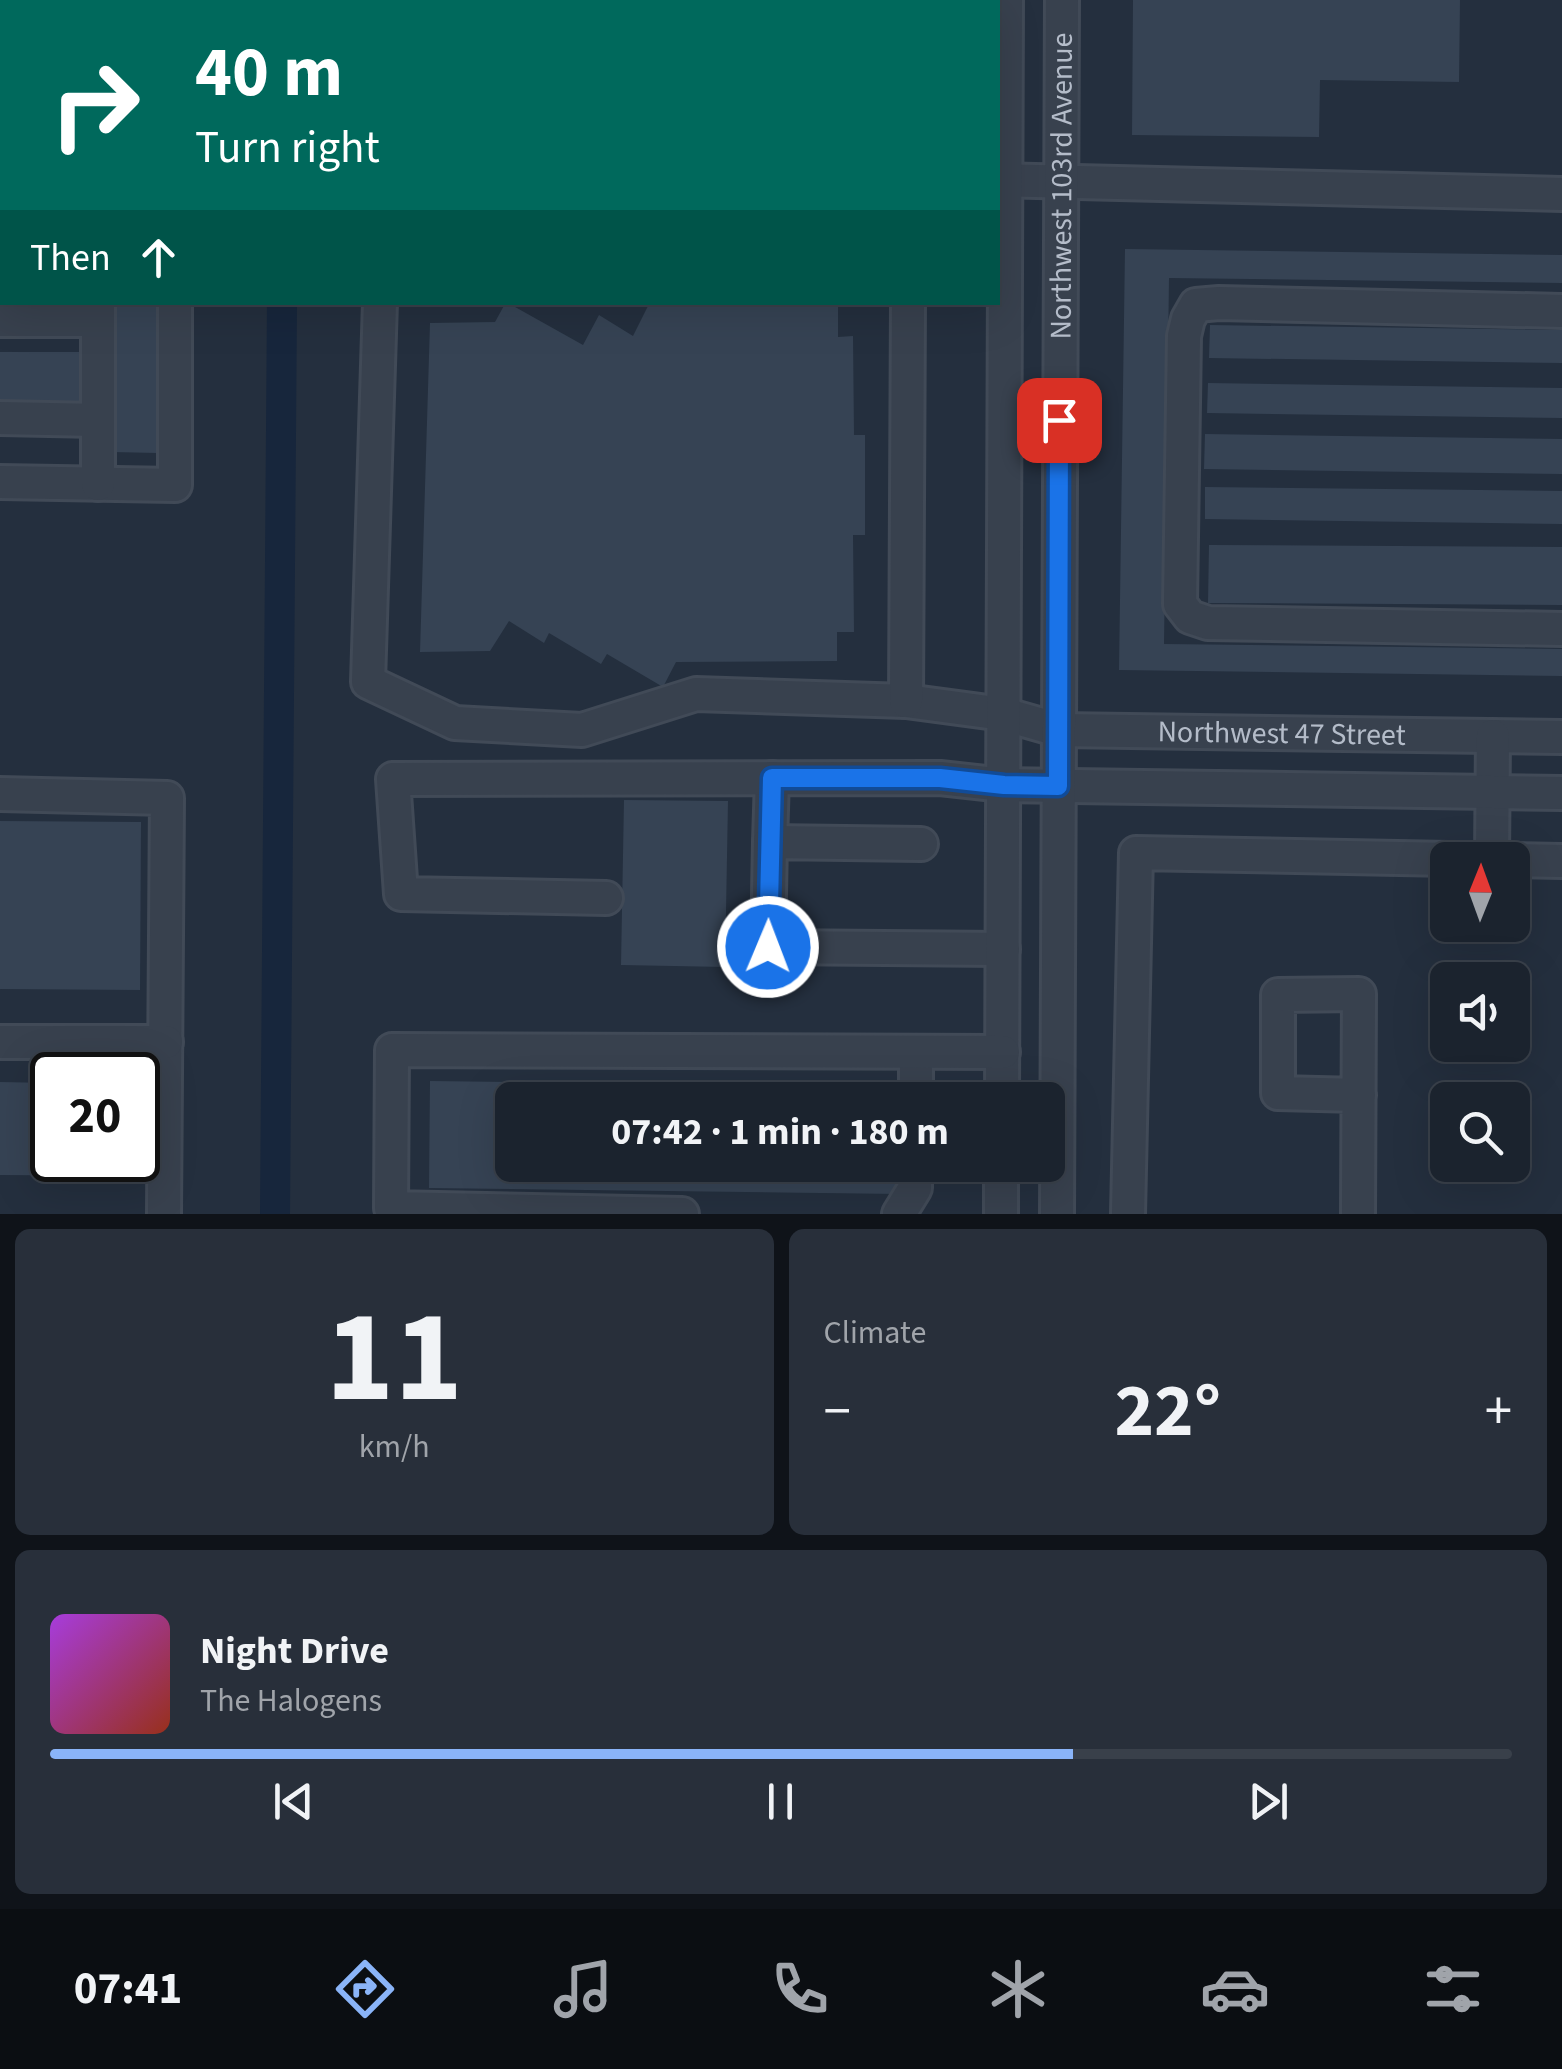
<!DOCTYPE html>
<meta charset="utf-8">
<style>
body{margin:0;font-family:"Source Sans 3",sans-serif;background:#282f3a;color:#f1f3f6;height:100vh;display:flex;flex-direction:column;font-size:38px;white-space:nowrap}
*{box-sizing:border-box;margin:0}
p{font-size:32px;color:#a0a4aa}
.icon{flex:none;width:55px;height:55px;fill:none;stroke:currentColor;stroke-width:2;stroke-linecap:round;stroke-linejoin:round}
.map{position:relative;height:1214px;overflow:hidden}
.sheet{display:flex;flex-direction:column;gap:15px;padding:15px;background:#0f1319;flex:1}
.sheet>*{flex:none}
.guide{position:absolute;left:0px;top:0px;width:1000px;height:305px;box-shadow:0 10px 40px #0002,0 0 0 2px #39404a;background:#00695c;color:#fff;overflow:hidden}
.needle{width:65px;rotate:1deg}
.tools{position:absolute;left:1430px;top:842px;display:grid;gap:20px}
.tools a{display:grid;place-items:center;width:100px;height:100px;border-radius:15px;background:#1b232e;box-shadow:0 10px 40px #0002,0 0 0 2px #39404a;font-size:50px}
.speed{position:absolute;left:30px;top:1052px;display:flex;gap:20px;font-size:50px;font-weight:700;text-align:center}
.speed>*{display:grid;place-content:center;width:130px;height:130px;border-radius:50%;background:#1b232e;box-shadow:0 10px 40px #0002,0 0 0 2px #39404a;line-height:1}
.speed .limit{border:5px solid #111;border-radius:15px;background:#fff;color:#111}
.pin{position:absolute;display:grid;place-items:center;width:85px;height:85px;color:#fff;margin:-42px;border-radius:20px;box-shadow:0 5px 15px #0006}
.me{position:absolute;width:110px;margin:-55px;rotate:1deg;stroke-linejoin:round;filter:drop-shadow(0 0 8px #0008)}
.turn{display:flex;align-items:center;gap:35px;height:210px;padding:0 30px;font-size:45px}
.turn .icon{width:130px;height:130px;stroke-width:2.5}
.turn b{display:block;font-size:70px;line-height:85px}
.then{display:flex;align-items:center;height:95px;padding:0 30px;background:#0003;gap:20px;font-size:38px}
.big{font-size:75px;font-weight:700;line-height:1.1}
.sheet .card{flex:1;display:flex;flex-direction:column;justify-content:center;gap:15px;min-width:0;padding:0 35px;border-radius:15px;background:#282f3a}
.sheet .dial{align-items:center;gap:0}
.dial b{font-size:130px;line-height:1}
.song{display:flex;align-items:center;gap:30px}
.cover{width:120px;height:120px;border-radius:15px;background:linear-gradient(135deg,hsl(280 70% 55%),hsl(10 70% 35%))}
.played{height:10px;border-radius:5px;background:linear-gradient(90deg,#8ab4f8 70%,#39404a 70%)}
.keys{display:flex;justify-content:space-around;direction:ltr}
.heat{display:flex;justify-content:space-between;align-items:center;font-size:55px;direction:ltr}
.sheet .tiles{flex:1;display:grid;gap:15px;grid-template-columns:1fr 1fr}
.card:last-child{grid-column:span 2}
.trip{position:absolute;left:495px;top:1082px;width:570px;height:100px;border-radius:15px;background:#1b232e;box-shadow:0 10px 40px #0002,0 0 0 2px #39404a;font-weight:700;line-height:100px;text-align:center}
.tab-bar{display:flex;height:160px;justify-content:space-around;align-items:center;background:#0b0e12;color:#a0a4aa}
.tab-bar .icon{width:70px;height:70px}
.tab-bar .current{color:#8ab4f8}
.tab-bar b{font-size:45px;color:#f1f3f6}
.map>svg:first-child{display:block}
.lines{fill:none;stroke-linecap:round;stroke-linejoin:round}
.canal{stroke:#17263c;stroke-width:30}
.building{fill:#364354}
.minor-casing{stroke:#414a57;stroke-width:38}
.minor{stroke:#38414e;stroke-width:32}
.route-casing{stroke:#114b97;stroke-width:25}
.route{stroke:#1a73e8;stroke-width:18}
.labels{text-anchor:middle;stroke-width:10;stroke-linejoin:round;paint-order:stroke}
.street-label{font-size:30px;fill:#b4bcc9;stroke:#1d2633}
</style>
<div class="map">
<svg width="1562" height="1214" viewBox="0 0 1562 1214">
<rect width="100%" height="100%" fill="#242f3e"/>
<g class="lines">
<g class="canal">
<path d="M 284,2 L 284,0"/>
<path d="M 275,1214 L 282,302"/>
</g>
</g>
<g class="building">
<path d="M 1133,0 L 1460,0 L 1459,82 L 1320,80 L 1319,137 L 1132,135 Z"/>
<path d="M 1125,249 L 1562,255 L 1562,283 L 1169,278 L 1164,644 L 1562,649 L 1562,676 L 1119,670 Z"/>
<path d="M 114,302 L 159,302 L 157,453 L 112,452 Z"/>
<path d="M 506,302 L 583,345 L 599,315 L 633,336 L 648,306 L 838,306 L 838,337 L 853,336 L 854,435 L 865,435 L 865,535 L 853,535 L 854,632 L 837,632 L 837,661 L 676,662 L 663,687 L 607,654 L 601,664 L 549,633 L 544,643 L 509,621 L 490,651 L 420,652 L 430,323 L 495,322 Z"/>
<path d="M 1210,325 L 1562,330 L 1562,363 L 1209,358 Z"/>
<rect x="0" y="352" width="85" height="50"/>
<path d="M 1208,383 L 1562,388 L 1562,418 L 1207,413 Z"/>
<path d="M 1205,434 L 1562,439 L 1562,474 L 1204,469 Z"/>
<path d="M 1205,487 L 1562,491 L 1562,524 L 1205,519 Z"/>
<path d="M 1209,545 L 1562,547 L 1562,605 L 1208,603 Z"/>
<path d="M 624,800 L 728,801 L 725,967 L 621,965 Z"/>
<path d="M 0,821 L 141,822 L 140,990 L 0,989 Z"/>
<path d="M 430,1081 L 901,1087 L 901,1100 L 512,1100 L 512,1165 L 900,1165 L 900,1194 L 429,1188 Z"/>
<path d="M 0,1082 L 52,1083 L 52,1160 L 139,1160 L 139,1176 L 0,1175 Z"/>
</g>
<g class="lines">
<defs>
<g id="minor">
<path d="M 759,0 L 931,0"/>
<path d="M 101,2 L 101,0"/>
<path d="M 373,2 L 373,0"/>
<path d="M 0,153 L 2,153"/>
<path d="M 998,180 L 1562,194"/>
<path d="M 0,227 L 2,227"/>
<path id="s1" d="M 380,302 L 368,682 L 455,723 L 582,730 L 696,694 L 906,701 L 1003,714 L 1059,730 L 1562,737"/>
<path d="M 1562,311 L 1219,303 L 1196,305 L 1188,319 L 1184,336 L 1180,604 L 1190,617 L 1208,623 L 1562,629"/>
<path d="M 0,320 L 98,320"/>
<path d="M 0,418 L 98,420"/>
<path d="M 0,482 L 175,485 L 175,302"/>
<path d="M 98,484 L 98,302"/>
<path d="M 906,701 L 908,302"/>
<path d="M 0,794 L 167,798 L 164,1214"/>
<path d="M 770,842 L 772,778"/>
<path d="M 921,844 L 770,842 L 768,947 L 1003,949"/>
<path d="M 1492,860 L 1493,736"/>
<path d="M 1512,860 L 1562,861"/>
<path d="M 606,898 L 401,894 L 393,779 L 940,778 L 1004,785 L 1562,793"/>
<path d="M 0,1042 L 166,1042"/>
<path d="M 916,1100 L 916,1052"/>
<path d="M 1002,1100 L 1006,0"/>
<path d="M 682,1214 L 391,1208 L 392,1050 L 1003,1052"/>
<path d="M 899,1214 L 915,1188 L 915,1165"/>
<path d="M 1001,1214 L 1001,1165"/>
<path id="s2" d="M 1057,1214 L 1062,0"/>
<path d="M 1128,1214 L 1136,853 L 1501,860"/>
<path d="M 1358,1214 L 1359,994 L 1278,995 L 1278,1093 L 1359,1095"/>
</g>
</defs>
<use href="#minor" class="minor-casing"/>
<use href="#minor" class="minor"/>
</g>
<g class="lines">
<defs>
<path id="route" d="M 768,947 L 772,778 L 940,778 L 1004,785 L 1058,786 L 1059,420"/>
</defs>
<use href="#route" class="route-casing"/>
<use href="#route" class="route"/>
</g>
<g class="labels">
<g class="street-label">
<text dy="10" stroke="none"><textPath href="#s2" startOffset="1028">Northwest 103rd Avenue</textPath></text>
<text dy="10" stroke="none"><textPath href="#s1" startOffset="1312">Northwest 47 Street</textPath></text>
</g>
</g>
</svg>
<div class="tools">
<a><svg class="needle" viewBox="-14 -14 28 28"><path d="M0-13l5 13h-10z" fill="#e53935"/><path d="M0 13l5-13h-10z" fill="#a0a4aa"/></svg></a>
<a><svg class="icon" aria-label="sound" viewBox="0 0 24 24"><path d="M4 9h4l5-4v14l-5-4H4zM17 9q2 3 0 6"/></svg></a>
<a><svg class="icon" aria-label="search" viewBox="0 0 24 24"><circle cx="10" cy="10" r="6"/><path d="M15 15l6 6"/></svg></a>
</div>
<div class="speed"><div class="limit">20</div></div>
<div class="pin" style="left:1059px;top:420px;background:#d93025"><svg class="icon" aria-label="arrive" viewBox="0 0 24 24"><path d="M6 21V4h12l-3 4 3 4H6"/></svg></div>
<svg class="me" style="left:768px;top:947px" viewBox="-20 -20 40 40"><circle r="17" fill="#1a73e8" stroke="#fff" stroke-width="3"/><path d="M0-11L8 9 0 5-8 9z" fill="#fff"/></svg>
<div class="trip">07:42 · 1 min · 180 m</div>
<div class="guide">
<div class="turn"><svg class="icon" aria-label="right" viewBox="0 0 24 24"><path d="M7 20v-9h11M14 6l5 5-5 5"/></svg><div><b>40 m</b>Turn right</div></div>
<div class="then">Then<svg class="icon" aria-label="ahead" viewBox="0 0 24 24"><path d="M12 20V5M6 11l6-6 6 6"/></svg></div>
</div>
</div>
<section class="sheet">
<div class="tiles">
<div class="card dial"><b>11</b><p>km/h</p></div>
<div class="card"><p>Climate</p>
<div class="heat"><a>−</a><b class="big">22°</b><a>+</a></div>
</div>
<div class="card">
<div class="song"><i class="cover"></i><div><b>Night Drive</b><p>The Halogens</p></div></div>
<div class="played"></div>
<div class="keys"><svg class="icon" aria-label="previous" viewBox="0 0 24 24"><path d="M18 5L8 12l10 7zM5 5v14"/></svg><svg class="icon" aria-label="pause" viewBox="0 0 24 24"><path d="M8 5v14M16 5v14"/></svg><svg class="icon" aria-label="next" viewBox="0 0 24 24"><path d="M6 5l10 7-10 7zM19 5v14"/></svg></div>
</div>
</div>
</section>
<nav class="tab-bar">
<b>07:41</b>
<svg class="icon current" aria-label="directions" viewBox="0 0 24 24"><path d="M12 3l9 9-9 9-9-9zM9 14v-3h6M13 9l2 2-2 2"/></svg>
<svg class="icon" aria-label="music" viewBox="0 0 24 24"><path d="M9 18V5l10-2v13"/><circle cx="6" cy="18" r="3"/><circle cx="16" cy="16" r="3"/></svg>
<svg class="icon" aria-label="phone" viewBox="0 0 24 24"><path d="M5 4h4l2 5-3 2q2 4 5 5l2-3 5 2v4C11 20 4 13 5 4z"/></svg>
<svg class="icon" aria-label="climate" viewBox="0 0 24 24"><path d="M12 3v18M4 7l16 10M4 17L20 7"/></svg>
<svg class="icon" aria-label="car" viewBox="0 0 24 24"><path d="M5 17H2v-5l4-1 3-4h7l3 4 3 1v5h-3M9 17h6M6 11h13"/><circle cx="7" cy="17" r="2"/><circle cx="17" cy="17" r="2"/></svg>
<svg class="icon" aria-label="filters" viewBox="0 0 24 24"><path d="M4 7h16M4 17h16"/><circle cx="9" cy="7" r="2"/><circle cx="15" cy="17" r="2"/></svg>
</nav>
